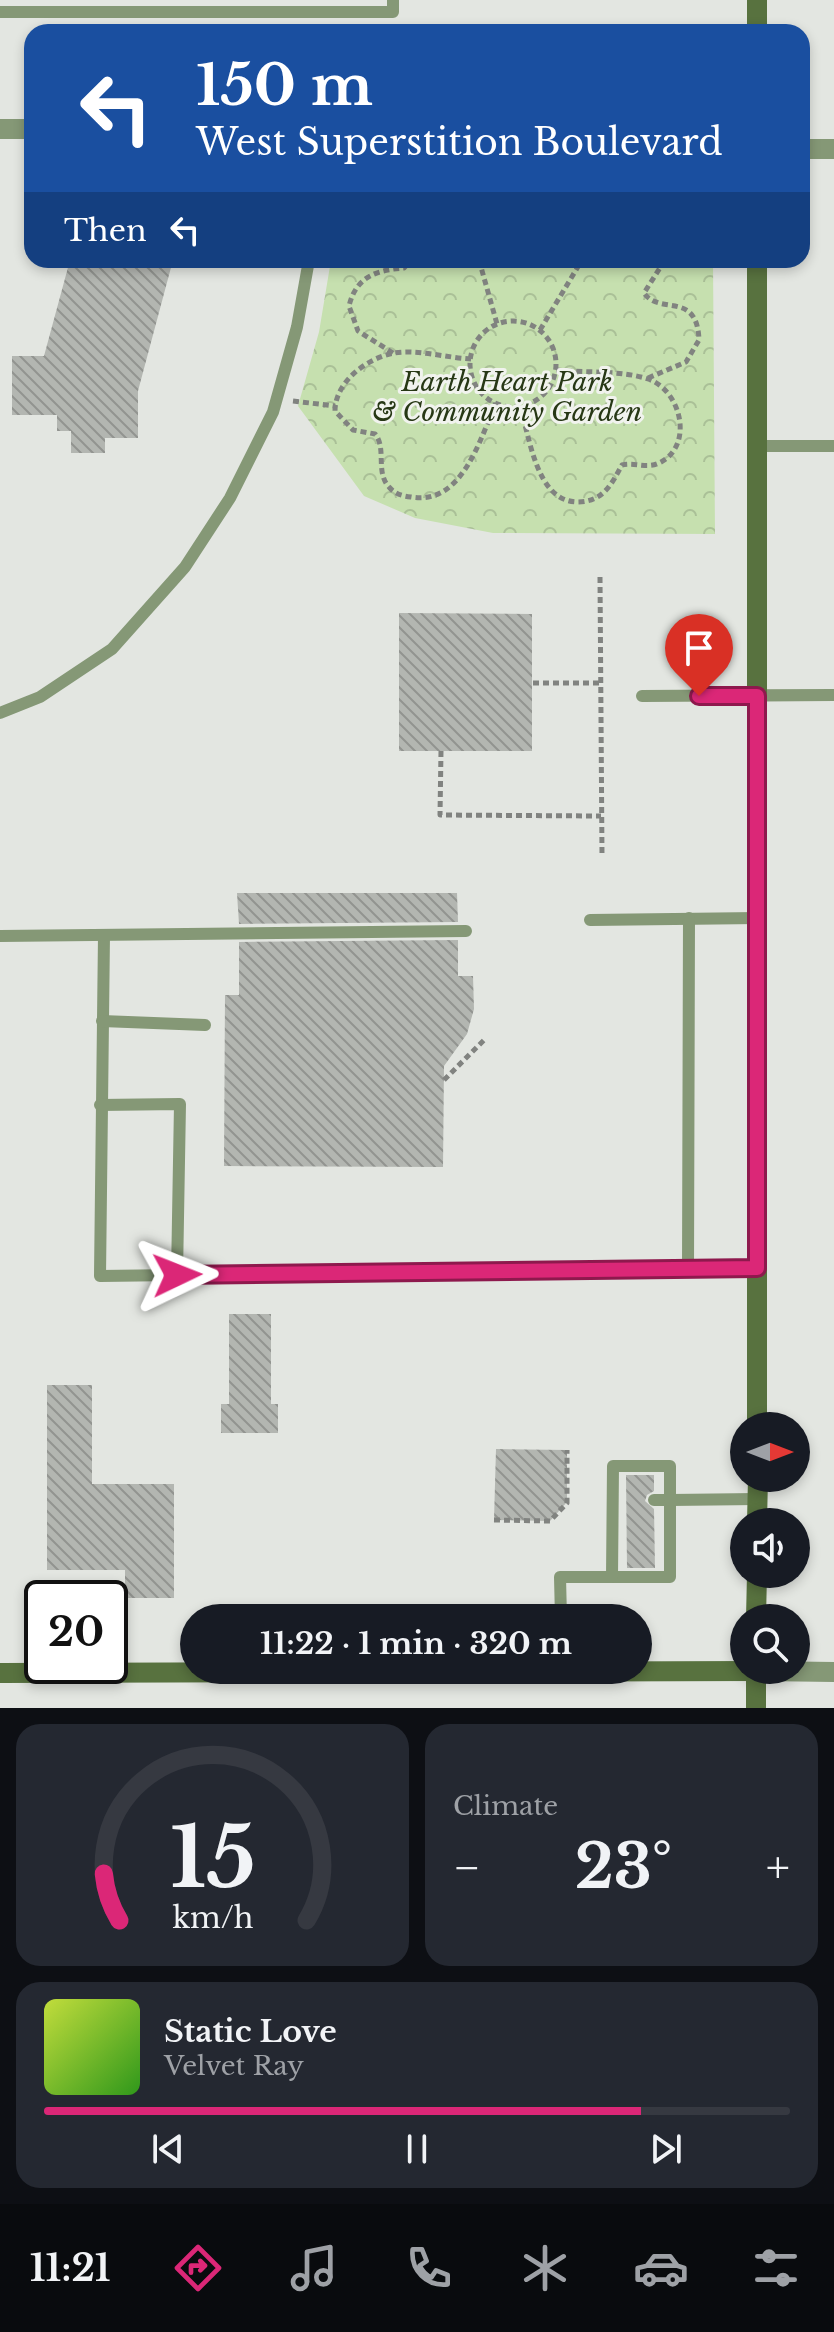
<!DOCTYPE html>
<meta charset="utf-8">
<style>
body{margin:0;font-family:"Libre Baskerville",serif;background:#242831;color:#f1f3f6;height:100vh;display:flex;flex-direction:column;font-size:30px;white-space:nowrap}
*{box-sizing:border-box;margin:0}
p{font-size:26px;color:#9ea1a6}
.icon{flex:none;width:44px;height:44px;fill:none;stroke:currentColor;stroke-width:2;stroke-linecap:round;stroke-linejoin:round}
.map{position:relative;height:1708px;overflow:hidden}
.sheet{display:flex;flex-direction:column;gap:16px;padding:16px;background:#0d0f14;flex:1}
.sheet>*{flex:none}
.banner{position:absolute;left:24px;top:24px;width:786px;height:244px;border-radius:24px;box-shadow:0 4px 12px #0003;background:#1a4fa0;color:#fff;overflow:hidden}
.needle{width:52px;rotate:90deg}
.tools{position:absolute;left:730px;top:1412px;display:grid;gap:16px}
.tools a{display:grid;place-items:center;width:80px;height:80px;border-radius:50%;background:#171b24;box-shadow:0 4px 12px #0003;font-size:40px}
.speed{position:absolute;left:24px;top:1580px;display:flex;gap:16px;font-size:40px;font-weight:700;text-align:center}
.speed>*{display:grid;place-content:center;width:104px;height:104px;border-radius:50%;background:#171b24;box-shadow:0 4px 12px #0003;line-height:1}
.speed .limit{border:4px solid #111;border-radius:12px;background:#fff;color:#111}
.pin{position:absolute;display:grid;place-items:center;width:68px;height:68px;color:#fff;margin:-82px -34px;border-radius:50% 50% 50% 0;rotate:-45deg;box-shadow:0 0 8px #0007}
.pin .icon{rotate:45deg}
.me{position:absolute;width:88px;margin:-44px;rotate:88deg;stroke-linejoin:round;filter:drop-shadow(0 0 6px #0008)}
.turn{display:flex;align-items:center;gap:28px;height:168px;padding:0 40px;font-size:36px}
.turn .icon{width:104px;height:104px;stroke-width:2.5}
.turn b{display:block;font-size:56px;line-height:68px}
.then{display:flex;align-items:center;height:76px;padding:0 40px;background:#0003;gap:16px;font-size:30px}
.big{font-size:60px;font-weight:800;line-height:1.1}
.sheet .card{flex:1;display:flex;flex-direction:column;justify-content:center;gap:12px;min-width:0;padding:0 28px;border-radius:24px;background:#242831}
.sheet .dial{align-items:center;gap:0}
.dial svg{height:208px;overflow:visible;fill:none;stroke:#363941;stroke-width:7;stroke-linecap:round;text-anchor:middle}
.dial text{fill:#f1f3f6;stroke:none}
.song{display:flex;align-items:center;gap:24px}
.cover{width:96px;height:96px;border-radius:12px;background:linear-gradient(135deg,hsl(70 70% 55%),hsl(110 70% 35%))}
.played{height:8px;border-radius:4px;background:linear-gradient(90deg,#db2777 80%,#363941 80%)}
.keys{display:flex;justify-content:space-around;direction:ltr}
.heat{display:flex;justify-content:space-between;align-items:center;font-size:44px;direction:ltr}
.sheet .tiles{flex:1;display:grid;gap:16px;grid-template-columns:1fr 1fr}
.card:last-child{grid-column:span 2}
.trip{position:absolute;left:180px;top:1604px;width:472px;height:80px;border-radius:40px;background:#171b24;box-shadow:0 4px 12px #0003;font-weight:800;line-height:80px;text-align:center}
.menu{display:flex;height:128px;justify-content:space-around;align-items:center;background:#090b0e;color:#9ea1a6}
.menu .icon{width:56px;height:56px}
.menu .selected{color:#db2777}
.menu b{font-size:36px;color:#f1f3f6}
.map>svg:first-child{display:block}
.park{fill:url(#park-crowns)}
.building{fill:url(#building-back-hatch)}
.lines{fill:none;stroke-linecap:round;stroke-linejoin:round}
.path{stroke:#818380;stroke-width:5;stroke-dasharray:6 4;stroke-linecap:butt}
.service{stroke:#859876;stroke-width:12}
.minor{stroke:#859876;stroke-width:20}
.tertiary{stroke:#859876;stroke-width:20}
.secondary{stroke:#58723f;stroke-width:20}
.route-casing{stroke:#8e194d;stroke-width:20}
.route{stroke:#db2777;stroke-width:14}
.labels{text-anchor:middle;stroke-width:6;stroke-linejoin:round;paint-order:stroke}
.park-label{font-size:26px;font-style:italic;fill:#273815;stroke:#f1f3ee}
</style>
<div class="map">
<svg width="834" height="1708" viewBox="0 0 834 1708">
<defs>
<pattern id="park-crowns" width="20" height="18" patternUnits="userSpaceOnUse" patternTransform="scale(2)"><rect width="20" height="18" fill="#c6e0af"/><path d="M2 6a3 3 0 1 1 6 0M12 15a3 3 0 1 1 6 0" fill="none" stroke="#aac097"/></pattern>
<pattern id="building-back-hatch" width="6" height="6" patternUnits="userSpaceOnUse" patternTransform="scale(2)"><rect width="6" height="6" fill="#b3b6b1"/><path d="M-1 5l2 2M0 0l6 6M5-1l2 2" fill="none" stroke="#929490"/></pattern>
</defs>
<rect width="100%" height="100%" fill="#e3e6e1"/>
<path class="park" d="M 331,260 L 713,260 L 715,534 L 493,533 L 415,518 L 364,496 L 298,406 L 319,332 Z"/>
<g class="building">
<path d="M 70,260 L 173,260 L 138,391 L 138,438 L 105,438 L 105,453 L 71,453 L 71,431 L 57,431 L 57,415 L 12,415 L 12,356 L 44,356 Z"/>
<path d="M 399,613 L 532,614 L 532,751 L 399,751 Z"/>
<path d="M 237,893 L 457,893 L 458,922 L 239,924 Z"/>
<path d="M 458,940 L 458,976 L 473,976 L 474,1009 L 467,1034 L 444,1066 L 443,1167 L 224,1166 L 225,995 L 239,995 L 239,942 Z"/>
<path d="M 229,1314 L 271,1314 L 271,1404 L 278,1404 L 278,1433 L 221,1433 L 221,1404 L 229,1404 Z"/>
<path d="M 47,1385 L 92,1385 L 92,1484 L 174,1484 L 174,1598 L 125,1598 L 125,1570 L 47,1570 Z"/>
<path d="M 496,1449 L 567,1450 L 567,1502 L 550,1521 L 494,1520 Z"/>
<path d="M 626,1475 L 654,1475 L 654,1491 L 647,1495 L 645,1501 L 654,1509 L 655,1568 L 627,1568 Z"/>
</g>
<g class="lines">
<g class="path">
<path d="M 479,260 L 497,324"/>
<circle cx="513" cy="364" r="43"/>
<path d="M 540,330 L 582,260"/>
<path d="M 393,353 L 358,331 L 349,306 C 356,277 376,270 404,268 L 411,260"/>
<path d="M 471,359 C 448,358 417,349 394,353 C 367,358 335,382 335,411 L 353,430 L 375,434 C 387,448 375,472 389,487 C 395,494 402,496 411,497 C 462,506 480,439 496,403"/>
<path d="M 648,378 L 686,362 L 699,340 C 697,290 660,316 644,293 L 665,260"/>
<path d="M 293,401 L 335,406"/>
<path d="M 520,407 C 530,437 536,501 577,502 C 603,502 611,485 622,465 C 634,462 647,469 659,463 C 695,446 681,390 648,379 C 621,370 584,373 556,370"/>
<path d="M 600,577 L 602,856"/>
<path d="M 533,683 L 600,683"/>
<path d="M 441,751 L 440,815 L 601,816"/>
<path d="M 444,1080 L 486,1038"/>
<path d="M 494,1520 L 550,1521 L 567,1503 L 567,1450"/>
</g>
<g class="service">
<path d="M 0,12 L 393,12 L 393,0"/>
<path d="M 757,446 L 834,446"/>
<path d="M 642,696 L 834,695"/>
<path d="M 0,713 L 40,697 L 112,649 L 185,567 L 230,498 L 273,412 L 297,327 L 309,260"/>
<path d="M 590,920 L 758,918"/>
<path d="M 104,935 L 100,1276 L 757,1268"/>
<path d="M 0,936 L 466,931"/>
<path d="M 102,1021 L 205,1025"/>
<path d="M 100,1105 L 180,1104 L 177,1275"/>
<path d="M 688,1269 L 689,918"/>
<path d="M 612,1577 L 670,1577 L 670,1500 L 654,1500"/>
<path d="M 561,1618 L 560,1577 L 612,1577 L 613,1466 L 670,1466 L 670,1500 L 757,1499"/>
</g>
<g class="minor">
<path d="M 0,129 L 32,129"/>
<path d="M 802,149 L 834,149"/>
</g>
<path class="tertiary" d="M 756,1671 L 834,1672"/>
<g class="secondary">
<path d="M 757,32 L 757,0"/>
<path d="M 757,260 L 757,1426"/>
<path d="M 757,1522 L 758,1478"/>
<path d="M 756,1618 L 757,1574"/>
<path d="M 756,1670 L 756,1708"/>
<path d="M 0,1673 L 756,1671"/>
</g>
</g>
<g class="lines">
<defs>
<path id="route" d="M 177,1275 L 757,1268 L 757,696 L 699,696"/>
</defs>
<use href="#route" class="route-casing"/>
<use href="#route" class="route"/>
</g>
<g class="labels">
<g class="park-label">
<text x="507" y="391">Earth Heart Park<tspan x="507" dy="30">&amp; Community Garden</tspan></text>
</g>
</g>
</svg>
<div class="tools">
<a><svg class="needle" viewBox="-14 -14 28 28"><path d="M0-13l5 13h-10z" fill="#e53935"/><path d="M0 13l5-13h-10z" fill="#9ea1a6"/></svg></a>
<a><svg class="icon" aria-label="sound" viewBox="0 0 24 24"><path d="M4 9h4l5-4v14l-5-4H4zM17 9q2 3 0 6"/></svg></a>
<a><svg class="icon" aria-label="search" viewBox="0 0 24 24"><circle cx="10" cy="10" r="6"/><path d="M15 15l6 6"/></svg></a>
</div>
<div class="speed"><div class="limit">20</div></div>
<div class="pin" style="left:699px;top:696px;background:#d93025"><svg class="icon" aria-label="arrive" viewBox="0 0 24 24"><path d="M6 21V4h12l-3 4 3 4H6"/></svg></div>
<svg class="me" style="left:177px;top:1275px" viewBox="-20 -20 40 40"><path d="M0-17L14 15 0 8-14 15z" fill="#db2777" stroke="#fff" stroke-width="4"/></svg>
<div class="trip">11:22 · 1 min · 320 m</div>
<div class="banner">
<div class="turn"><svg class="icon" aria-label="left" viewBox="0 0 24 24"><path d="M17 20v-9H6M10 6l-5 5 5 5"/></svg><div><b>150 m</b>West Superstition Boulevard</div></div>
<div class="then">Then<svg class="icon" aria-label="left" viewBox="0 0 24 24"><path d="M17 20v-9H6M10 6l-5 5 5 5"/></svg></div>
</div>
</div>
<section class="sheet">
<div class="tiles">
<div class="card dial"><svg viewBox="0 0 100 80">
<path d="M14 69A42 42 0 1 1 86 69"/>
<path d="M14 69A42 42 0 0 1 8 51" stroke="#db2777"/>
<text x="50" y="56" font-size="32" font-weight="700">15</text>
<text x="50" y="72" font-size="11">km/h</text>
</svg></div>
<div class="card"><p>Climate</p>
<div class="heat"><a>−</a><b class="big">23°</b><a>+</a></div>
</div>
<div class="card">
<div class="song"><i class="cover"></i><div><b>Static Love</b><p>Velvet Ray</p></div></div>
<div class="played"></div>
<div class="keys"><svg class="icon" aria-label="previous" viewBox="0 0 24 24"><path d="M18 5L8 12l10 7zM5 5v14"/></svg><svg class="icon" aria-label="pause" viewBox="0 0 24 24"><path d="M8 5v14M16 5v14"/></svg><svg class="icon" aria-label="next" viewBox="0 0 24 24"><path d="M6 5l10 7-10 7zM19 5v14"/></svg></div>
</div>
</div>
</section>
<nav class="menu">
<b>11:21</b>
<svg class="icon selected" aria-label="directions" viewBox="0 0 24 24"><path d="M12 3l9 9-9 9-9-9zM9 14v-3h6M13 9l2 2-2 2"/></svg>
<svg class="icon" aria-label="music" viewBox="0 0 24 24"><path d="M9 18V5l10-2v13"/><circle cx="6" cy="18" r="3"/><circle cx="16" cy="16" r="3"/></svg>
<svg class="icon" aria-label="phone" viewBox="0 0 24 24"><path d="M5 4h4l2 5-3 2q2 4 5 5l2-3 5 2v4C11 20 4 13 5 4z"/></svg>
<svg class="icon" aria-label="climate" viewBox="0 0 24 24"><path d="M12 3v18M4 7l16 10M4 17L20 7"/></svg>
<svg class="icon" aria-label="car" viewBox="0 0 24 24"><path d="M5 17H2v-5l4-1 3-4h7l3 4 3 1v5h-3M9 17h6M6 11h13"/><circle cx="7" cy="17" r="2"/><circle cx="17" cy="17" r="2"/></svg>
<svg class="icon" aria-label="filters" viewBox="0 0 24 24"><path d="M4 7h16M4 17h16"/><circle cx="9" cy="7" r="2"/><circle cx="15" cy="17" r="2"/></svg>
</nav>
